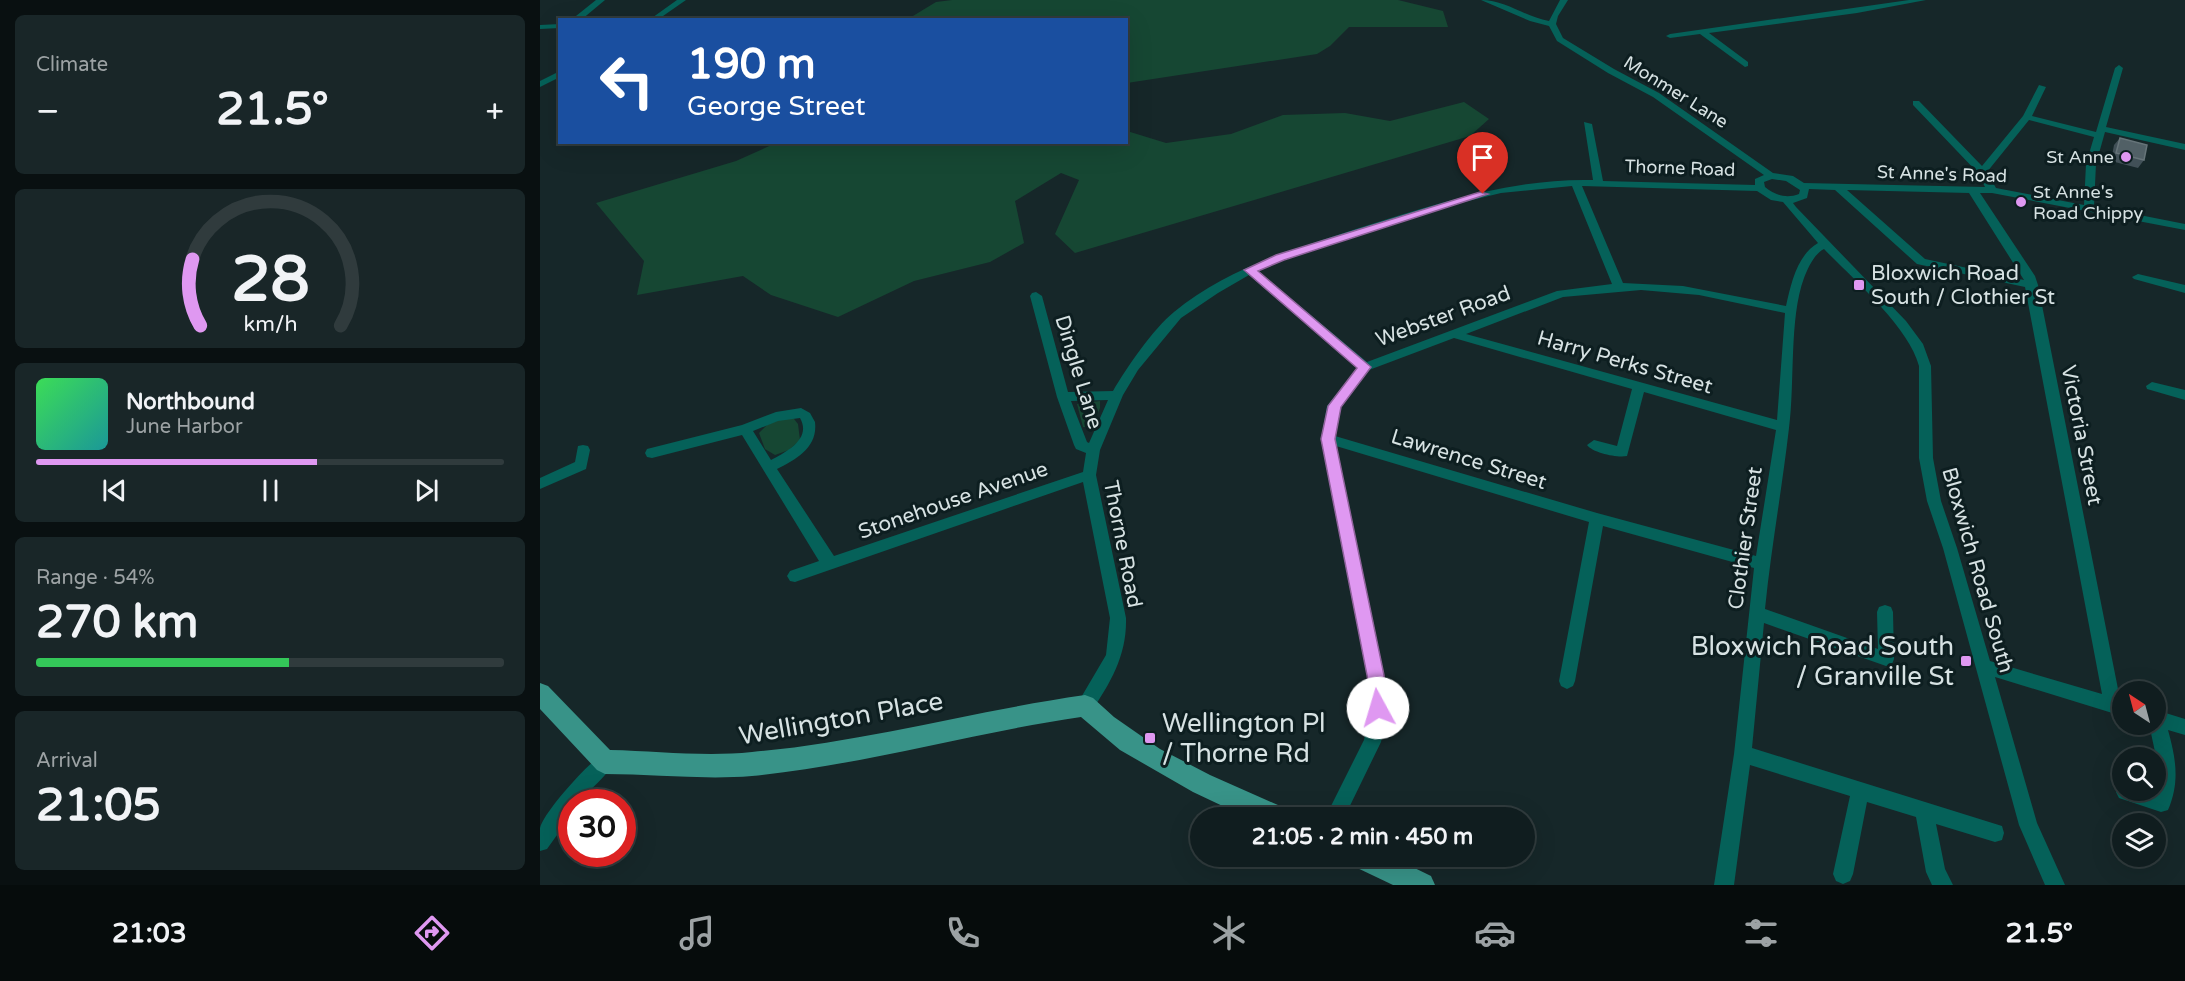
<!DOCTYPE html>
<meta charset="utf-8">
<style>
body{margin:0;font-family:"Varela Round",sans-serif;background:#192628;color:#f1f3f6;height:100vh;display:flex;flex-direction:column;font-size:22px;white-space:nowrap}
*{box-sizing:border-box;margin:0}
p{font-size:20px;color:#9ca2a4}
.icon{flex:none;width:33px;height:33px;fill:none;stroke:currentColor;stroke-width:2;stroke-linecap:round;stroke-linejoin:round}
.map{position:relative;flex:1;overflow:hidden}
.side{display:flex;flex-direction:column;gap:15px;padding:15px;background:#091011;width:540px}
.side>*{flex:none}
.guide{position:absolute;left:18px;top:18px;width:570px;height:126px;border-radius:0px;box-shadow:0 6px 24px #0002,0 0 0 2px #303b3d;background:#1a4fa0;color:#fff;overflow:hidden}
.needle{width:39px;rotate:324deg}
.tools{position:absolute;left:1572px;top:681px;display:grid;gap:12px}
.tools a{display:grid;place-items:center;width:54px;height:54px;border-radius:50%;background:#101d1f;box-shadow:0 6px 24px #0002,0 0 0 2px #303b3d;font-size:30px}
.speed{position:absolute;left:18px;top:789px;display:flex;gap:12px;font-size:30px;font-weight:700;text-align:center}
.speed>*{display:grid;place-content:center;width:78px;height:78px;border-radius:50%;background:#101d1f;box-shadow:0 6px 24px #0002,0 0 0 2px #303b3d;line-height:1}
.speed .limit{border:9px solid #d22;background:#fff;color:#111}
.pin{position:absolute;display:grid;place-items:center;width:51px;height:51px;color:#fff;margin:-62px -26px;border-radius:50% 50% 50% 0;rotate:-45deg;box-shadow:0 0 6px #0007}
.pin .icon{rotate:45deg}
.me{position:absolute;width:66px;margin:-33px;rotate:354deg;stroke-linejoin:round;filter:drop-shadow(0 0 4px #0008)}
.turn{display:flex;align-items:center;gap:21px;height:126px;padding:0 30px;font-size:27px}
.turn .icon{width:78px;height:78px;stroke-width:2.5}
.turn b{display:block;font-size:42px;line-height:51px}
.big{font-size:45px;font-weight:700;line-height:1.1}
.side .widget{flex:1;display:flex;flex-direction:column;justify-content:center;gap:9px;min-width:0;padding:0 21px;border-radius:9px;background:#192628}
.side .dial{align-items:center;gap:0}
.dial svg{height:156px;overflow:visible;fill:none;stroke:#303b3d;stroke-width:7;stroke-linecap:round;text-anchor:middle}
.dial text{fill:#f1f3f6;stroke:none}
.song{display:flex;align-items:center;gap:18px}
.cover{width:72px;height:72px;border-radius:9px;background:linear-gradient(135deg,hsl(130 70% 55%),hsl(180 70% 35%))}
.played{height:6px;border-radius:3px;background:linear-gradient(90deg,#df98f1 60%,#303b3d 60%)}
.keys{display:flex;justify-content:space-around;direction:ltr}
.heat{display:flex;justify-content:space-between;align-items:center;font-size:33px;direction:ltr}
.charge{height:9px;border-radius:4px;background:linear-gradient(90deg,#34c759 54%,#303b3d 0)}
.trip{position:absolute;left:650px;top:807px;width:345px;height:60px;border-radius:30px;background:#101d1f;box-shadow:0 6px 24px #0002,0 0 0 2px #303b3d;font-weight:700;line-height:60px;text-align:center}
.dock{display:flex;height:96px;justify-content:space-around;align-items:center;background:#060c0c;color:#9ca2a4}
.dock .icon{width:42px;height:42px}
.dock .active{color:#df98f1}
.dock b{font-size:27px;color:#f1f3f6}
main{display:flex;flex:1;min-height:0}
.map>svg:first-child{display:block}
.green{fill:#164733}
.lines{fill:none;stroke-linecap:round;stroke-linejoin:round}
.minor{fill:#056159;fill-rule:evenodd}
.major{fill:#389388;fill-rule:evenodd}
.wall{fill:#415057}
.building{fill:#516066;stroke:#667479;stroke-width:1.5}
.route{fill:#df98f1;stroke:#91639d;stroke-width:1.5}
.poi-dot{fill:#df98f1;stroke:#0d1e20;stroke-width:2}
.labels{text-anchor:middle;stroke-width:6;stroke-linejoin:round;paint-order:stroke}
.far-street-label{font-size:18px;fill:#d7e2e3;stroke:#0d1e20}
.far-poi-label{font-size:18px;fill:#d7e2e3;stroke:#0d1e20;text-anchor:end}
.poi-label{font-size:21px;fill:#d7e2e3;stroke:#0d1e20;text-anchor:start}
.street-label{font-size:21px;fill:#d7e2e3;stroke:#0d1e20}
.near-poi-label{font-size:26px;fill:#d7e2e3;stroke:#0d1e20;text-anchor:end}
.near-street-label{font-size:26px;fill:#d7e2e3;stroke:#0d1e20}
</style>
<main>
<section class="side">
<div class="widget"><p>Climate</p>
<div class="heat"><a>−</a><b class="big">21.5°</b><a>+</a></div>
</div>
<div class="widget dial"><svg viewBox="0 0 100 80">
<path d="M14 69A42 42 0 1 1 86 69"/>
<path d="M14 69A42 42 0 0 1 10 35" stroke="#df98f1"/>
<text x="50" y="56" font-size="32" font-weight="700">28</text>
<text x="50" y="72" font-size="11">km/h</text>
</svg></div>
<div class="widget">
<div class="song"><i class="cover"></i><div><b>Northbound</b><p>June Harbor</p></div></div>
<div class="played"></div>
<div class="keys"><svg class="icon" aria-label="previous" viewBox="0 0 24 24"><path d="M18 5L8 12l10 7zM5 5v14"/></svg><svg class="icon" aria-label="pause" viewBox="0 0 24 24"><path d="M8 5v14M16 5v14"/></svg><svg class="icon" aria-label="next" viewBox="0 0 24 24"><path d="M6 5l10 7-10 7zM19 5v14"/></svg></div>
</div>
<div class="widget"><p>Range · 54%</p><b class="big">270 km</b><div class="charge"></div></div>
<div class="widget"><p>Arrival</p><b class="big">21:05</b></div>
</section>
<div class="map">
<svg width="1645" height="885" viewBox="0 0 1645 885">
<rect width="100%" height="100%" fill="#162729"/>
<g class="green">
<path d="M 412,0 L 858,0 L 903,11 L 908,27 L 809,27 L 790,46 L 777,54 L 587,83 L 586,20 L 368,19 L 396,2 Z"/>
<path d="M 924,102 L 949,119 L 930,136 L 535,253 L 515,234 L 539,180 L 521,173 L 475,201 L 484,243 L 450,262 L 374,281 L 298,317 L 231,295 L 203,276 L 97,295 L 104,261 L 56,203 L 196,161 L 236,143 L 586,142 L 587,131 L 626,143 L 691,134 L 743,115 L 805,113 L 850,121 Z"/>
<path d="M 560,401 L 560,408 L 552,427 L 543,427 L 537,404 Z"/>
<path d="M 241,419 L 254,419 L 258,424 L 260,440 L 249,450 L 235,455 L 225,449 L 219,433 L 227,425 Z"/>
</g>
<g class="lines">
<g class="minor">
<path d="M 56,0 L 65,0 L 41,20 L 31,20 Z"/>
<path d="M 137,0 L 146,0 L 123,16 L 141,20 L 109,20 Z"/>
<path d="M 941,0 C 966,0 985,17 1009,21 L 1020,0 L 1028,0 L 1018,16 L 1016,24 L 1023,38 L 1074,69 L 1119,93 L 1233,173 L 1253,176 L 1264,183 L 1445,187 L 1438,173 L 1373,105 L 1373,101 L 1379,101 L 1442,166 L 1483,116 L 1499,85 L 1506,87 L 1492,116 L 1556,132 L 1575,68 L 1579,65 L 1583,68 L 1566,127 L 1645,144 L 1645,150 L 1565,132 L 1556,164 L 1554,206 L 1645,224 L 1645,230 L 1452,193 L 1440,193 L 1495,276 L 1498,285 L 1580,699 L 1582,700 L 1582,716 L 1455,677 L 1497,823 L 1525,885 L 1505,885 L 1479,825 L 1403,548 L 1387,501 L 1379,458 L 1379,366 C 1369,327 1313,279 1284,249 C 1274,254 1268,268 1264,278 C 1249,318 1255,384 1249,428 C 1242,489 1231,549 1225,609 L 1338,649 L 1337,612 L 1339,607 L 1345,605 L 1351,607 L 1353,612 L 1354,659 L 1352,664 L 1346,666 L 1224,623 L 1212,748 L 1462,826 L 1464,833 L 1462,840 L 1455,842 L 1396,824 L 1405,869 L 1413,885 L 1392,885 L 1386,872 L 1376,817 L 1327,802 L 1313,874 L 1310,881 L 1303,884 L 1296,881 L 1293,874 L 1310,796 L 1210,765 L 1194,885 L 1174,885 L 1194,754 L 1214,568 L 1063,526 L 1035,681 L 1033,686 L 1027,689 L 1021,686 L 1019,681 L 1049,522 L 796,446 L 843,675 L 848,708 L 841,742 L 804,818 L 785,818 L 824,740 L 830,708 L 827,675 L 781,439 L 787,406 L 818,368 L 709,275 L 678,293 L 641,318 L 598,370 L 583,395 L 560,450 L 556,475 L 586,618 C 587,655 571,682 551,712 L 545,714 L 539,712 L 536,706 L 566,655 L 570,618 L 543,482 L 255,582 L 250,581 L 247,576 L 250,571 L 279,561 L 202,435 L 112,458 L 107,457 L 105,453 L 107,449 L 202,425 L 236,412 L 261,408 L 270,413 L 275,422 C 278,447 257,459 237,469 L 294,556 L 543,472 L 546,453 L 536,449 L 534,445 L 517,397 L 490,296 L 492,293 L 496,292 L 502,296 L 528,392 L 573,391 C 587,367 613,329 634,312 C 687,268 755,249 819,228 C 896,204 972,178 1053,180 L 1044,122 L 1052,124 L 1063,181 L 1215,185 L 1215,179 L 1224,175 L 1113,97 L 1068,73 L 1017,41 L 1009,26 L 990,21 ZM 1489,120 L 1554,137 L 1546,164 L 1544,205 L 1456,188 L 1447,172 ZM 1232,179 L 1246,181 L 1260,190 L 1259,194 C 1246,199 1235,195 1225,187 L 1224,182 ZM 1032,186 L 1072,284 L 1017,291 L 827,362 L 718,271 L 744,259 L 912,205 L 961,193 ZM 1042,186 L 1217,191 L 1231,200 L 1243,202 L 1278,243 C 1257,255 1251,284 1246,306 L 1143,286 L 1083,283 ZM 1269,189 L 1295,190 L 1377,264 L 1485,287 L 1562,694 L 1450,661 L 1417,548 L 1401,501 L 1393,458 L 1391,366 L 1383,344 L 1366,321 L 1256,207 L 1253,203 L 1267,198 ZM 1307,190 L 1429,193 L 1484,280 L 1385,259 ZM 1101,290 L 1159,295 L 1245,313 L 1237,420 L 926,334 L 1023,297 ZM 914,338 L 1092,389 L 1077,446 L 1054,440 L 1047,445 C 1053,453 1077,458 1087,456 L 1104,392 L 1236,430 L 1216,556 L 1057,513 L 795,436 L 800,407 L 829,370 ZM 568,400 L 549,443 L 547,442 L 531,401 ZM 260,418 C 272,439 246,452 231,460 L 213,431 L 238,421 Z"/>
<path d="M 1369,0 L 1386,0 L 1317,13 L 1169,33 L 1208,62 L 1208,66 L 1205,67 L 1160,34 L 1130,38 L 1126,36 L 1130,34 Z"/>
<path d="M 20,24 L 20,28 L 0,29 L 0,25 Z"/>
<path d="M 20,71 L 20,77 L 0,87 L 0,81 Z"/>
<path d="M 1598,274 L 1645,285 L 1645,293 L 1594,279 L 1592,277 Z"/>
<path d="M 1612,382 L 1645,390 L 1645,400 L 1607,389 L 1606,386 Z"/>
<path d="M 43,445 L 48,446 L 50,450 L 46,469 L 0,489 L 0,478 L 35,462 L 38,446 Z"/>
<path d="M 1616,710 L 1645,719 L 1645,735 L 1628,730 C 1636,759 1640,782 1628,810 L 1621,812 L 1579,798 L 1576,792 L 1579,786 L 1582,784 L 1582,790 L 1616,792 L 1617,761 L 1609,724 L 1616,724 Z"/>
<path d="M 65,753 L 71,756 L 74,762 C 67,777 49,789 40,802 L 32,802 L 32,814 L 7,849 L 0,851 C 0,844 0,835 0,828 C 3,813 51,759 65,753 Z"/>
</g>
<g class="major">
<path d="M 0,683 L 8,686 L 70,750 C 117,751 165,757 212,752 C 324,742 433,711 545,695 L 553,698 L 574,717 L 620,749 L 670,775 L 747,809 L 750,818 L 708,818 L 653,792 L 580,750 L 541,717 C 431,733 323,765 212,776 C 163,780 114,774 65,774 L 57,770 L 0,709 Z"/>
<path d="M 807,856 L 850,856 L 891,876 L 895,885 L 853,885 L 811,865 Z"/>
</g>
</g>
<path class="wall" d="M 1580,138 L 1604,160 L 1598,168 L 1571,161 L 1574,145 Z"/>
<path class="building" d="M 1580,138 L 1607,145 L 1604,160 L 1576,153 Z"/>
<path class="route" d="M 940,192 L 948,194 L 744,260 L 718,271 L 831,367 L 801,407 L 795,439 L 844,675 L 847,708 L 845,714 L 838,716 L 832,714 L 827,675 L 781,439 L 788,406 L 817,368 L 704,270 L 736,255 Z"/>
<g class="poi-dot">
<circle cx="1586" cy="157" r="6"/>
<circle cx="1481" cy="202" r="6"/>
<rect x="1313" y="279" width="12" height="12" rx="3"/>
<rect x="1420" y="655" width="12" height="12" rx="3"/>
<rect x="604" y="732" width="12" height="12" rx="3"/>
</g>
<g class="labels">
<g class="far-street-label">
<text transform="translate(1136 92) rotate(32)" y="6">Monmer Lane</text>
<text transform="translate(1140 168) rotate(2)" y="6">Thorne Road</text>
<text transform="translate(1402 174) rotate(2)" y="6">St Anne's Road</text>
</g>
<g class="far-poi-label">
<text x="1574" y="163">St Anne</text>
<text x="1493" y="198" text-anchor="start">St Anne's<tspan x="1493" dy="21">Road Chippy</tspan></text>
</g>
<g class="poi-label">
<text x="1331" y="280">Bloxwich Road<tspan x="1331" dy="24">South / Clothier St</tspan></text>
</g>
<g class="street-label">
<text transform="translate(903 316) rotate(-20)" y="7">Webster Road</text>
<text transform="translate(1085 362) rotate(16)" y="7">Harry Perks Street</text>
<text transform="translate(539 372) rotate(73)" y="7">Dingle Lane</text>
<text transform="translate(1542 435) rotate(79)" y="7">Victoria Street</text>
<text transform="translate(929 459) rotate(17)" y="7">Lawrence Street</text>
<text transform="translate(413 500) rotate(-19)" y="7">Stonehouse Avenue</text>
<text transform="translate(1205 538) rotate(-82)" y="7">Clothier Street</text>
<text transform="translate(583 544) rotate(79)" y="7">Thorne Road</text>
<text transform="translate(1438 570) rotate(74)" y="7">Bloxwich Road South</text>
</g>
<g class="near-poi-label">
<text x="1414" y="655">Bloxwich Road South<tspan x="1414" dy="30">/ Granville St</tspan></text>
<text x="622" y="732" text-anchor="start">Wellington Pl<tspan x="622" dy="30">/ Thorne Rd</tspan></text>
</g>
<g class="near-street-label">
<text transform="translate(301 718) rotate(-10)" y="9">Wellington Place</text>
</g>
</g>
</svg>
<div class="tools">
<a><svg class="needle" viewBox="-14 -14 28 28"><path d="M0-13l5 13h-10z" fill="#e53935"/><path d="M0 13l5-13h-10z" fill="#9ca2a4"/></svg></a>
<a><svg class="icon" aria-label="search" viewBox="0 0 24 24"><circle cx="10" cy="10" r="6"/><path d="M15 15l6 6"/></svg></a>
<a><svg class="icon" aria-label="layers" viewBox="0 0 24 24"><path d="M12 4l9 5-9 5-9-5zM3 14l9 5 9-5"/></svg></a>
</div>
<div class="speed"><div class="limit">30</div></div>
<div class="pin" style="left:943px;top:194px;background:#d93025"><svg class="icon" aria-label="arrive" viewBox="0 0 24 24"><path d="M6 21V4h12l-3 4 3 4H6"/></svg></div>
<svg class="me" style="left:838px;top:708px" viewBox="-20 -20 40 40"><circle r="19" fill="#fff"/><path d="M0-13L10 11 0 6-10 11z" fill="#df98f1"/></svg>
<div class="trip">21:05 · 2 min · 450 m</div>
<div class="guide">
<div class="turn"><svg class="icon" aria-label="left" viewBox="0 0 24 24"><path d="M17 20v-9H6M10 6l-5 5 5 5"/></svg><div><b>190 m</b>George Street</div></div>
</div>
</div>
</main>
<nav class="dock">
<b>21:03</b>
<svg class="icon active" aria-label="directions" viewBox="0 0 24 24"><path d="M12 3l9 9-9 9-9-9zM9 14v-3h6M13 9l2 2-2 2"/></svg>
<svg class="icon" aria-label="music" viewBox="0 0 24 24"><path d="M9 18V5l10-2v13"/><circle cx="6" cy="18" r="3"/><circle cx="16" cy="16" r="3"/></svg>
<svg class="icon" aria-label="phone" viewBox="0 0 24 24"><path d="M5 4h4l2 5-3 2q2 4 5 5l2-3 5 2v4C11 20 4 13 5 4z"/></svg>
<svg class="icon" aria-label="climate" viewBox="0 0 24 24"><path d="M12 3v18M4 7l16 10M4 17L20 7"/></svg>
<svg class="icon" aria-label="car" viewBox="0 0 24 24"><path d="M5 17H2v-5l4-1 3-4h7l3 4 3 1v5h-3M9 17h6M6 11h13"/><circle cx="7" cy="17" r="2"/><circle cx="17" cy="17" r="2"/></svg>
<svg class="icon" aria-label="filters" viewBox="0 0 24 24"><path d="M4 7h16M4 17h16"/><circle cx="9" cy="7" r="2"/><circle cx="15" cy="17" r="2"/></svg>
<b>21.5°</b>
</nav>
